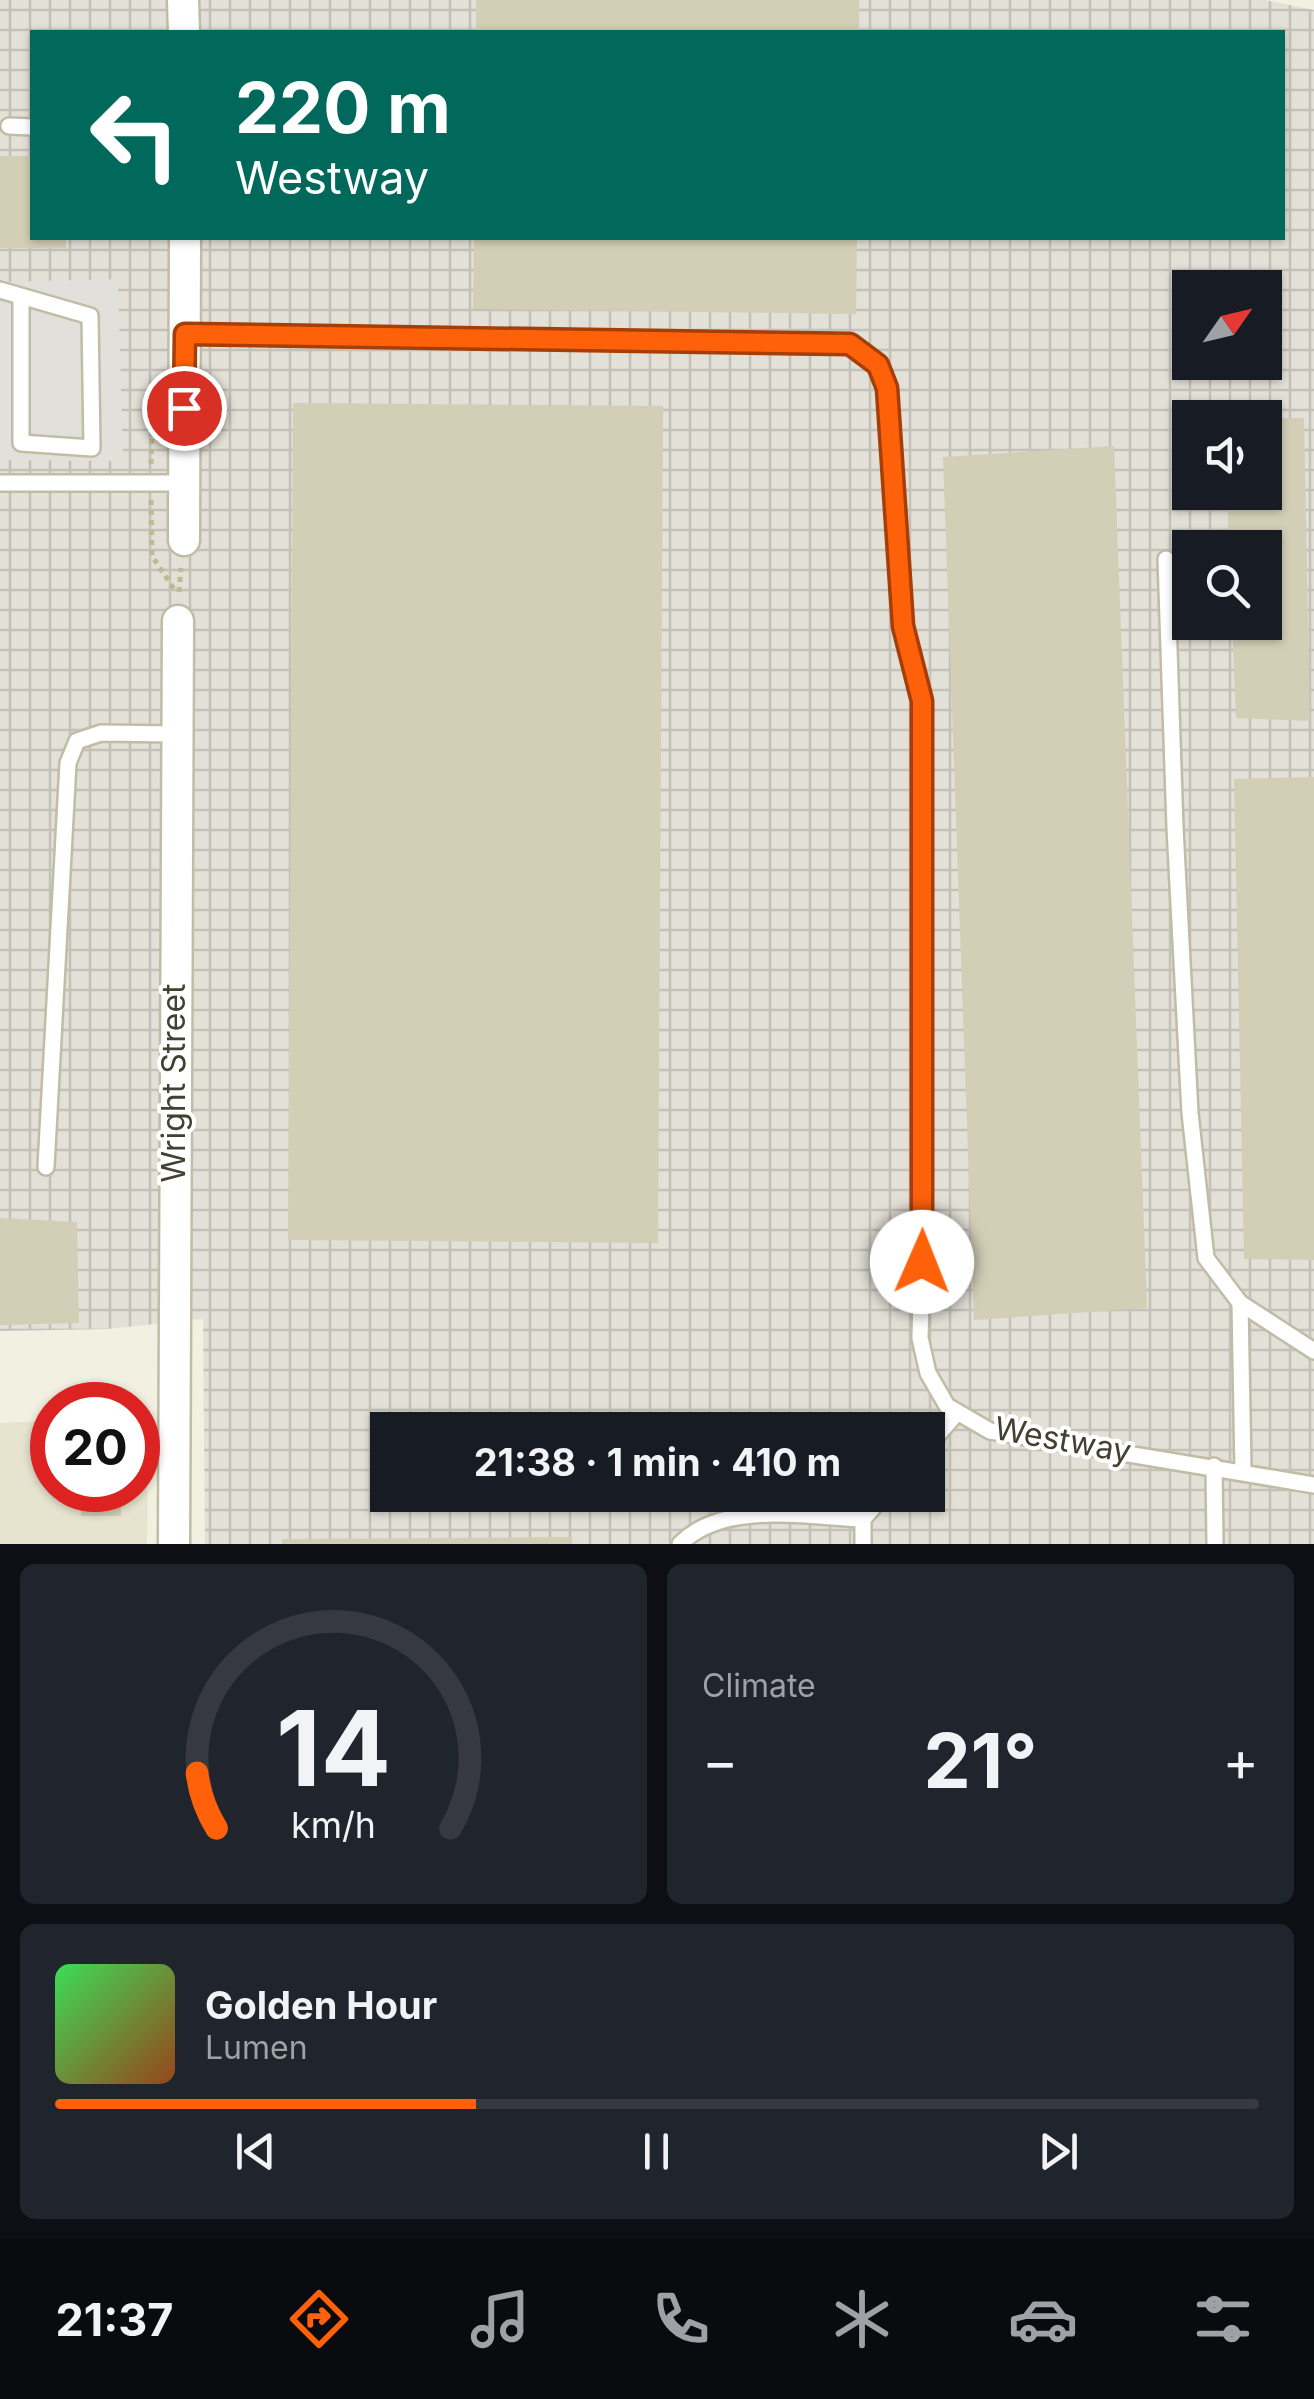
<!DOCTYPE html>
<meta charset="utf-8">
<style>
body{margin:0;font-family:Inter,sans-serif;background:#20242c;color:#f1f3f6;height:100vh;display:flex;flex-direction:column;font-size:38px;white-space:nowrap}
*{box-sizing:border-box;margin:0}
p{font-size:32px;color:#9ea1a6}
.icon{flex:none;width:55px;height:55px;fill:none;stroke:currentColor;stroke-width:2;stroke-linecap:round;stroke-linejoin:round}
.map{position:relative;height:1544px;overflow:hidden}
.sheet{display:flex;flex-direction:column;gap:20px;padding:20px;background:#0d0f14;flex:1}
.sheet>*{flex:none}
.banner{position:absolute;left:30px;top:30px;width:1255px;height:210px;border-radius:0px;box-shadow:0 2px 8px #0004;background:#00695c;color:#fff;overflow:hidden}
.needle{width:65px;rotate:56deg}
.tools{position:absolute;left:1172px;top:270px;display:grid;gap:20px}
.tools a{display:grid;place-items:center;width:110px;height:110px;border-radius:0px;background:#171b24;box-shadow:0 2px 8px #0004;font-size:50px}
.speed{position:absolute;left:30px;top:1382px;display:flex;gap:20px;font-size:50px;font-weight:700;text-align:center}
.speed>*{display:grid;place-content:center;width:130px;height:130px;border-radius:50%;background:#171b24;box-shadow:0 2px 8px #0004;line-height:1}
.speed .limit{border:15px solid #d22;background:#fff;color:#111}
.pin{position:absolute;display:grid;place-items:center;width:85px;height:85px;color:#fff;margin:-42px;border:5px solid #fff;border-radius:50%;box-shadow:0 2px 10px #0007}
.me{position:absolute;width:110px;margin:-55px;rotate:1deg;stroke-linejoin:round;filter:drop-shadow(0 0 8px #0008)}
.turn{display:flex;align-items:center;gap:35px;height:210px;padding:0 40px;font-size:45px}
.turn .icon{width:130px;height:130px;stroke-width:2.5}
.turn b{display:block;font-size:70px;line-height:85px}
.big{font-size:75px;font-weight:700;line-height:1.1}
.sheet .card{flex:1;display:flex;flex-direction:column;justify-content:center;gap:15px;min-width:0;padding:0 35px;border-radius:15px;background:#20242c}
.sheet .dial{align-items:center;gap:0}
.dial svg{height:260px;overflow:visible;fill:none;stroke:#363941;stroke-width:7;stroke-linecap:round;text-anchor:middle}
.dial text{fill:#f1f3f6;stroke:none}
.song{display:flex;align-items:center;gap:30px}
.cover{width:120px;height:120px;border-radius:15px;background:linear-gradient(135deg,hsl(130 70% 55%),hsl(20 70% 35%))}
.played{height:10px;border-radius:5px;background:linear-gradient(90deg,#ff610b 35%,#363941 35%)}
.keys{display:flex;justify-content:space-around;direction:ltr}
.heat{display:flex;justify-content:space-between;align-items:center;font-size:55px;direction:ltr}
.sheet .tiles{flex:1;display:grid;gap:20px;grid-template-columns:1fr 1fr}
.card:last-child{grid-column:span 2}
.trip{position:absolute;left:370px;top:1412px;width:575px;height:100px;border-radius:0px;background:#171b24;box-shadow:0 2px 8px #0004;font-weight:700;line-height:100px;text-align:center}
.dock{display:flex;height:160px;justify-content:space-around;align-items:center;background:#090b0e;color:#9ea1a6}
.dock .icon{width:70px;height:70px}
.dock .current{color:#ff610b}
.dock b{font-size:45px;color:#f1f3f6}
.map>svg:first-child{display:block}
.residential{fill:#e6e4cf}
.industrial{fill:url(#industrial-grid);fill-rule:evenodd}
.parking{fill:#e2e0da}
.building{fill:#d3ceb6}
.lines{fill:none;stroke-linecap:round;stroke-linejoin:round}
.service-casing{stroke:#c0bda6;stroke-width:20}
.minor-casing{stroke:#c0bda6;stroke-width:35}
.path{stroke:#c0b994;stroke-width:5;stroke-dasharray:5 5;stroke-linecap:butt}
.service{stroke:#fff;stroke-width:15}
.minor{stroke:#fff;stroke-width:30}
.route-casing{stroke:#a63f07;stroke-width:25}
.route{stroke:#ff610b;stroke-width:18}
.labels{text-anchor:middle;stroke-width:8;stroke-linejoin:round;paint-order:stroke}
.street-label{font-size:32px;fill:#434032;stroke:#fff}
</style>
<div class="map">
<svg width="1314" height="1544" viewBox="0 0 1314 1544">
<defs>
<pattern id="industrial-grid" width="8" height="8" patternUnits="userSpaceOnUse" patternTransform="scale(2.5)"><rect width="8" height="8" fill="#e3e0d7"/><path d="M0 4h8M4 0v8" fill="none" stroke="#c4c1b9"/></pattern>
</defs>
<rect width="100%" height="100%" fill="#f2f0e1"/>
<path class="residential" d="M 52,1421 L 52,1490 L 138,1490 L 138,1432 L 148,1433 L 147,1544 L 0,1544 L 0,1423 Z"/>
<path class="industrial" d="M 0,0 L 1265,0 L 1314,10 L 1314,1544 L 205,1544 L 203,1319 L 107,1329 L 0,1331 ZM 32,32 L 1282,32 L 1282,238 L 32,238 ZM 1190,288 L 1265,288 L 1265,362 L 1190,362 ZM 1190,418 L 1265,418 L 1265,492 L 1190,492 ZM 1190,548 L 1265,548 L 1265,622 L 1190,622 ZM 388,1430 L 928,1430 L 928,1495 L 388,1495 Z"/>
<path class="parking" d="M 118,279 L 123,461 L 0,460 L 0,282 Z"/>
<g class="building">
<rect x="476" y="0" width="383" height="32"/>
<path d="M 0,156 L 32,156 L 32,238 L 66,238 L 66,248 L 0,248 Z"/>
<path d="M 474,238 L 857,238 L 856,314 L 473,309 Z"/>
<path d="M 293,403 L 663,406 L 658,1243 L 288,1240 Z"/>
<path d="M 1265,418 L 1304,418 L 1310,721 L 1236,718 L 1232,622 L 1265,622 L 1265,548 L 1229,548 L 1227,492 L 1265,492 Z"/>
<path d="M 1114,446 L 1147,1308 L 974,1320 L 943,457 Z"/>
<path d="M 1314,777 L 1314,1260 L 1244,1259 L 1234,779 Z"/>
<path d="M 0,1218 L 77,1222 L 79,1323 L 0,1325 Z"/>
<rect x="81" y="1490" width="40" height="26"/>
<path d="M 572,1537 L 572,1544 L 282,1544 L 282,1539 Z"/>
</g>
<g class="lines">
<defs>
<g id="service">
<path d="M 9,126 L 32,127"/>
<path d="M 0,290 L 90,316 L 92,448 L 21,443 L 21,297"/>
<path d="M 185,335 L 851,344 L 878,365 L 887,387 L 903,626 L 922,701 L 924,1186 L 920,1338 L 928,1373 L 947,1406 L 990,1431 L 1314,1485"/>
<path d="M 0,483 L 183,483"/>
<path d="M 1166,559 L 1175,828 L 1190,1113 L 1206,1258 L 1240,1303 L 1314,1351"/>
<path d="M 46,1167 L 68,763 L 77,741 L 101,733 L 175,734"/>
<path d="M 1240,1303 L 1243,1471"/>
<path d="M 928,1446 L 956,1414"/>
<path d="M 1214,1466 L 1215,1544"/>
<path d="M 863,1519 L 863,1544"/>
<path d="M 680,1544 C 724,1500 805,1517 863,1519 L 884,1495"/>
</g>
<g id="minor">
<path d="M 183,0 L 184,32"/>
<path d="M 184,540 L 185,238"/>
<path d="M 174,1544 L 178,621"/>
</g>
</defs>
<use href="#service" class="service-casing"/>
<use href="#minor" class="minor-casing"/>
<g class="path">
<path d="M 151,464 L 153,395"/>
<path d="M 151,500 L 152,556 L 176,592"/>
<path d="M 179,592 L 181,568"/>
</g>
<use href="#service" class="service"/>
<use href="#minor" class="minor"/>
</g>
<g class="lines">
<defs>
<path id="route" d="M 184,408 L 185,334 L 850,344 L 878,365 L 887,388 L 903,626 L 922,701 L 922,1262"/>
</defs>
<use href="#route" class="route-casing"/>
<use href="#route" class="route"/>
</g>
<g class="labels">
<g class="street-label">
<text transform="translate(174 1083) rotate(-90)" y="11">Wright Street</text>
<text transform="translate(1063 1440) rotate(10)" y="11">Westway</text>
</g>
</g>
</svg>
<div class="tools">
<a><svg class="needle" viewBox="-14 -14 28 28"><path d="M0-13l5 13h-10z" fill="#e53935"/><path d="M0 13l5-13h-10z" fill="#9ea1a6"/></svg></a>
<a><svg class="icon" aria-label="sound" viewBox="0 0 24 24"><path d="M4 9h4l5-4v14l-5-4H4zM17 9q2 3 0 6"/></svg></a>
<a><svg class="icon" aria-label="search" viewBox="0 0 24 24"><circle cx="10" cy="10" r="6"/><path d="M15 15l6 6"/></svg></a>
</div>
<div class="speed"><div class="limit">20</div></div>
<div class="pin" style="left:184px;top:408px;background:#d93025"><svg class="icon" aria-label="arrive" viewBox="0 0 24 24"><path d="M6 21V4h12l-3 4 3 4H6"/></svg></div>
<svg class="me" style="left:922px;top:1262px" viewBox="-20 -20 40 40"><circle r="19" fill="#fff"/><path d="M0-13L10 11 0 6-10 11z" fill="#ff610b"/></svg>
<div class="trip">21:38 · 1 min · 410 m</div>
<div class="banner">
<div class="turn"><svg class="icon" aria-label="left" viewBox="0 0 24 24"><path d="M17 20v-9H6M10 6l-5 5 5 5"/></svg><div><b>220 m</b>Westway</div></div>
</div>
</div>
<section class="sheet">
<div class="tiles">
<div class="card dial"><svg viewBox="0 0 100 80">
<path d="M14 69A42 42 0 1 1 86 69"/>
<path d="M14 69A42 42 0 0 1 8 52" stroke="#ff610b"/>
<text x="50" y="56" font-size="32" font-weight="700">14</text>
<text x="50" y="72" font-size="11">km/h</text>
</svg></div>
<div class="card"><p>Climate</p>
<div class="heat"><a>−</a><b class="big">21°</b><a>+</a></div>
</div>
<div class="card">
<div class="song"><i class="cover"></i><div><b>Golden Hour</b><p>Lumen</p></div></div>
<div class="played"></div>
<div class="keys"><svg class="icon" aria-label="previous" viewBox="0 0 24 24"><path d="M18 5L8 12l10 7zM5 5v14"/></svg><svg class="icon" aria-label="pause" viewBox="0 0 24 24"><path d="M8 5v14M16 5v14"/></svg><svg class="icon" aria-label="next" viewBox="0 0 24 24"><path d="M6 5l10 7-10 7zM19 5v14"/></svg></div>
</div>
</div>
</section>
<nav class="dock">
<b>21:37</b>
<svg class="icon current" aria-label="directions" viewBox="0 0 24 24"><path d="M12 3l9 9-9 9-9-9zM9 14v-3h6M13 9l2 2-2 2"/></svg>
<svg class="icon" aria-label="music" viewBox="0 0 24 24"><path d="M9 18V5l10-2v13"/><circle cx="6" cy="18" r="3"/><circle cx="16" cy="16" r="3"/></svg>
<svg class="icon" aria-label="phone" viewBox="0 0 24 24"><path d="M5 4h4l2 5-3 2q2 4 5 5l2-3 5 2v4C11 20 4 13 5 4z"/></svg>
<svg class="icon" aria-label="climate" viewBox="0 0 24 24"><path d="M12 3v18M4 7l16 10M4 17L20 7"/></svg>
<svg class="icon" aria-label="car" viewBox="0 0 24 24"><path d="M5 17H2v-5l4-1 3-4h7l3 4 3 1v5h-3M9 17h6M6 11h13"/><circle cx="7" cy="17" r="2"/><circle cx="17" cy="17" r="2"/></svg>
<svg class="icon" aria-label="filters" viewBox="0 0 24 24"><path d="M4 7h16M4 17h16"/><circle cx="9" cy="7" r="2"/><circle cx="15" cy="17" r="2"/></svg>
</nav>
